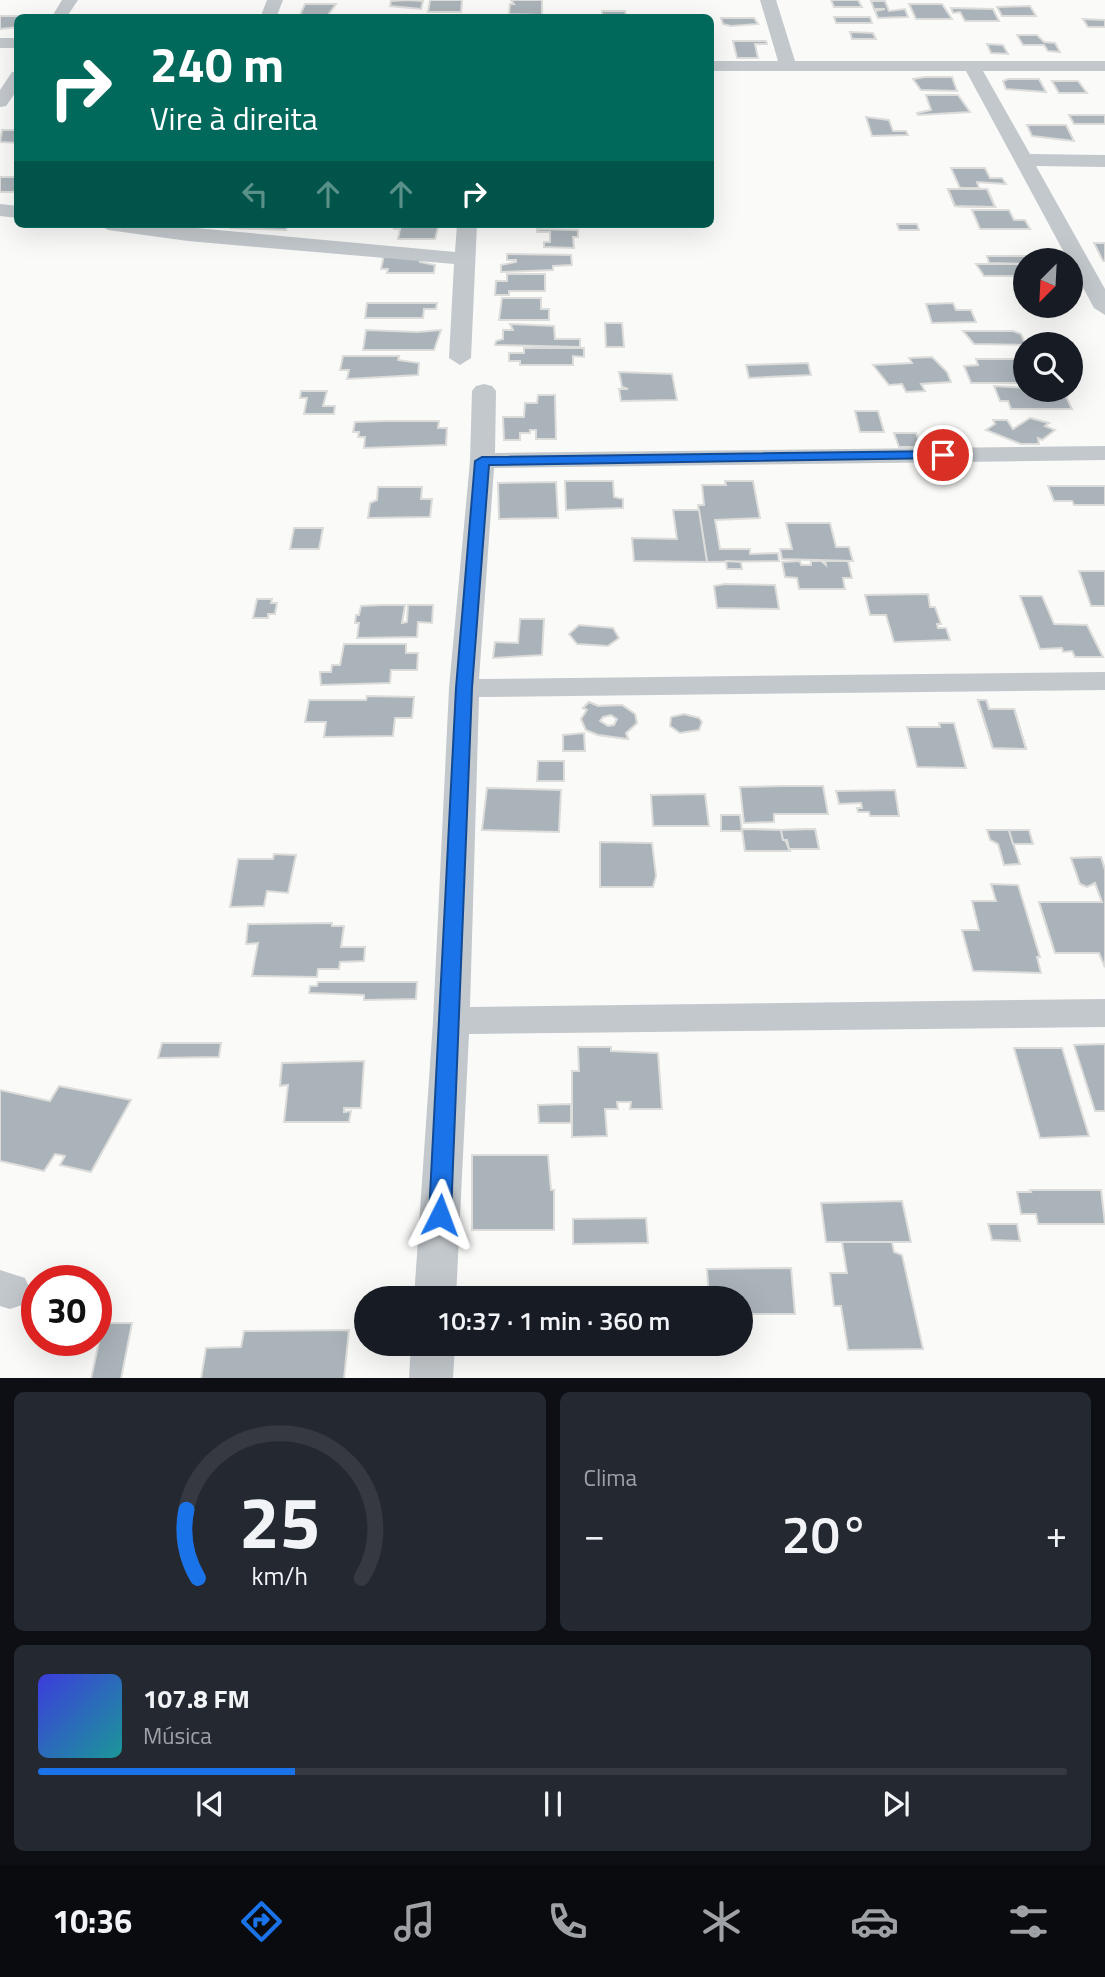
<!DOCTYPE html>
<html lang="pt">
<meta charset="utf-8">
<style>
body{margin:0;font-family:"Titillium Web",sans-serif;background:#242831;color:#f1f3f6;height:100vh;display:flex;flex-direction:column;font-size:26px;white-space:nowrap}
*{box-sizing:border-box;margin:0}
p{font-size:23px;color:#9ea1a6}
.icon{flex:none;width:38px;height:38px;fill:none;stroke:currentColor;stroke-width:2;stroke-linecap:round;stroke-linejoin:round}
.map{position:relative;height:1378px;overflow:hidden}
.side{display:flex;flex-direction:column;gap:14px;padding:14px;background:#0d0f14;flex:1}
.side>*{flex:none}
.banner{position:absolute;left:14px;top:14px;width:700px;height:214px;border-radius:10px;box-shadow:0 7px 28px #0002;background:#00695c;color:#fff;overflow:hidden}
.needle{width:46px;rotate:204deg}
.controls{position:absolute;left:1013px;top:248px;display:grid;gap:14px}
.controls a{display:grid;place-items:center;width:70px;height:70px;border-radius:50%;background:#171b24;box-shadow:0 7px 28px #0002;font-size:35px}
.speed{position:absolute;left:21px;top:1265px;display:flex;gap:14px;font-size:35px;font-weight:700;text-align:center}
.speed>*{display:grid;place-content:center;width:91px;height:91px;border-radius:50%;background:#171b24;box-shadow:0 7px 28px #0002;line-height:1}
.speed .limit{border:10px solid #d22;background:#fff;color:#111}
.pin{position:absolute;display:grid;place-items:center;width:60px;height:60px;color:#fff;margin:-30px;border:4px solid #fff;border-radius:50%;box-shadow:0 2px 7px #0007}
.me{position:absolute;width:77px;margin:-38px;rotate:3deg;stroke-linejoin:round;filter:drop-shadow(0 0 5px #0008)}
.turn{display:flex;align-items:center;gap:24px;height:147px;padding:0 21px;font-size:32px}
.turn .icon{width:91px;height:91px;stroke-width:2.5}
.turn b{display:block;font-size:49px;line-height:60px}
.lanes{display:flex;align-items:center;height:66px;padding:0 21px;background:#0003;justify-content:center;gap:35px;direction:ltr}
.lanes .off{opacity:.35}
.big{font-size:52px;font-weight:600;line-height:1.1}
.side .widget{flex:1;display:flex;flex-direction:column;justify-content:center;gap:10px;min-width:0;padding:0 24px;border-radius:10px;background:#242831}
.side .dial{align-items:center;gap:0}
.dial svg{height:182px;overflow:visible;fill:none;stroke:#363941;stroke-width:7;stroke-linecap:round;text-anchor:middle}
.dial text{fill:#f1f3f6;stroke:none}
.song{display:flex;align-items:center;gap:21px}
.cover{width:84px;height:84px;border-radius:10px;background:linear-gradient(135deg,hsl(240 70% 55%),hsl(180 70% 35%))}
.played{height:7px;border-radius:4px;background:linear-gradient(90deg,#1a73e8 25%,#363941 25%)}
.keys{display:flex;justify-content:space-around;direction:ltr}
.heat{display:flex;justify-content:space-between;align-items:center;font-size:38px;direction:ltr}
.side .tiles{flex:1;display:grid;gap:14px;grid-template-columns:1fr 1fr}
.widget:last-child{grid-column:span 2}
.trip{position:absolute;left:354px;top:1286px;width:399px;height:70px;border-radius:35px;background:#171b24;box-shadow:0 7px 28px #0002;font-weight:600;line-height:70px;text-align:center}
.tab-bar{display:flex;height:112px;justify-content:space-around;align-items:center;background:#090b0e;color:#9ea1a6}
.tab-bar .icon{width:49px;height:49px}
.tab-bar .on{color:#1a73e8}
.tab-bar b{font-size:32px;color:#f1f3f6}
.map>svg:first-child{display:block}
.building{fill:#aab3b9;stroke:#dcdcda;stroke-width:2;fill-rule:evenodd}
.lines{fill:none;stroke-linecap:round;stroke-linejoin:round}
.minor{fill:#c3c8cc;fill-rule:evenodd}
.route{fill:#1a73e8;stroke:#114b97;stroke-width:2}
</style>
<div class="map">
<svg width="1105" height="1379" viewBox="0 0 1105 1379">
<rect width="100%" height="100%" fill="#fafaf8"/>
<g class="building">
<path d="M 430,0 L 462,0 L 461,12 L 428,12 Z"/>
<path d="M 511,0 L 542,0 L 542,15 L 509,14 L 510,4 L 514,4 Z"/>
<path d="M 831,0 L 858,0 L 862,7 L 834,7 Z"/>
<path d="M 391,1 L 407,0 L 423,1 L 421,9 L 390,6 Z"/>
<path d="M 871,1 L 885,1 L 889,11 L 905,9 L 908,17 L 878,18 L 875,11 L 885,9 L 874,9 Z"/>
<path d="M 305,4 L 336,4 L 328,15 L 300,15 Z"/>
<path d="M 909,4 L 942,4 L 952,19 L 916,19 Z"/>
<path d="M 1030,6 L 1036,16 L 1002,16 L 997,7 Z"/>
<path d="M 951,8 L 993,9 L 999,21 L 965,21 L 960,12 L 953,13 Z"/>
<path d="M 602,11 L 625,11 L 627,18 L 602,18 Z"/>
<path d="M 0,16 L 17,16 L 32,17 L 18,18 L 18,27 L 0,29 Z"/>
<path d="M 834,17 L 870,17 L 872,23 L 836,23 Z"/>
<path d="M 721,18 L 754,18 L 758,24 L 731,26 L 723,24 Z"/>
<path d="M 1083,19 L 1105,20 L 1105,27 L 1088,27 Z"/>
<path d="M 850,32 L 873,33 L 876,39 L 852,39 Z"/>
<path d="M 1017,35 L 1037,35 L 1044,42 L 1055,43 L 1060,52 L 1048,51 L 1044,45 L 1023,45 Z"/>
<path d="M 733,41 L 766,41 L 767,44 L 755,44 L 758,58 L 737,58 Z"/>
<path d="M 987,44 L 1003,45 L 1008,54 L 991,53 Z"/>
<path d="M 925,77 L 952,77 L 957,91 L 921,90 L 913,79 Z"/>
<path d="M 1008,79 L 1039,79 L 1046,92 L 1006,89 L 1003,81 Z"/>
<path d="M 1052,81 L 1078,81 L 1087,93 L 1059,93 Z"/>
<path d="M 926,95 L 958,95 L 970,112 L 918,115 L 917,113 L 931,110 Z"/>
<path d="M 1069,115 L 1105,115 L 1105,124 L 1074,124 Z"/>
<path d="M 866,117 L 889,120 L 893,131 L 906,131 L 908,135 L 872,136 Z"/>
<path d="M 1027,125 L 1066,125 L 1074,141 L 1032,136 Z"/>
<path d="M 2,130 L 18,130 L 18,143 L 0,142 Z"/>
<path d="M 951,168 L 985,168 L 990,178 L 1002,178 L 1006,184 L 977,182 L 979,188 L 960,188 Z"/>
<rect x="0" y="177" width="18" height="15"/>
<path d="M 948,189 L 987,189 L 995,207 L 955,206 Z"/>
<path d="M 948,189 L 987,189 L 995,207 L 955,206 Z"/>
<path d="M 948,189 L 987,189 L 995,207 L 955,206 Z"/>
<path d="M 948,189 L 987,189 L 995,207 L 955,206 Z"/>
<path d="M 948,189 L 987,189 L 995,207 L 955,206 Z"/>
<path d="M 972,210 L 1009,210 L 1014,220 L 1025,220 L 1030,229 L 980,229 Z"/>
<path d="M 288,224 L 286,230 L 230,228 L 231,224 Z"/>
<path d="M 394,224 L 439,224 L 435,239 L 398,239 L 400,229 L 394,229 Z"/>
<path d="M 897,224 L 917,224 L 919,230 L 899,230 Z"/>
<path d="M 537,229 L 578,230 L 578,237 L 573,237 L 574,248 L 544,247 L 544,242 L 550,242 L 550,232 L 537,232 Z"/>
<path d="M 1094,243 L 1105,243 L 1105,261 L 1103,261 Z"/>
<path d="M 507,254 L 571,255 L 572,265 L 553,266 L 553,270 L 501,272 L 501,265 L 516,262 L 516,260 L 507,260 Z"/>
<path d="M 384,255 L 421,255 L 420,262 L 435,265 L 434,273 L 387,273 L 388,269 L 381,269 Z"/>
<path d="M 987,256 L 1026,256 L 1028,261 L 1026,264 L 989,263 Z"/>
<path d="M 976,264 L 1026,264 L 1026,276 L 984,276 Z"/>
<path d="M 507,274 L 545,274 L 545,291 L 509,291 L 509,295 L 495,295 L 496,281 L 507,281 Z"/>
<path d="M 502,298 L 541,298 L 541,309 L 549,309 L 549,320 L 499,320 Z"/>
<path d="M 367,303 L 437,303 L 436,309 L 424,309 L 423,318 L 365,318 Z"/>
<path d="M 953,303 L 956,310 L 971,310 L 976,322 L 932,323 L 926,304 Z"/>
<path d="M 605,323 L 622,323 L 624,347 L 606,347 Z"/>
<path d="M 510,324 L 554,326 L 555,339 L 580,339 L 580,347 L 495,345 L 496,341 L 503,339 L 503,330 L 513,330 Z"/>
<path d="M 366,330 L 418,332 L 441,330 L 434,350 L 363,350 Z"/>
<path d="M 963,331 L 1013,331 L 1021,334 L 1026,345 L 974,344 Z"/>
<path d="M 524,348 L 584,348 L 584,357 L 573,356 L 573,365 L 520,365 L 520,361 L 509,361 L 509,353 L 524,353 Z"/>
<path d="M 343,356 L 399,356 L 398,360 L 419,363 L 418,375 L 347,379 L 349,370 L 340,370 Z"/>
<path d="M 932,357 L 947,372 L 951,382 L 921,384 L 925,391 L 906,392 L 902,384 L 889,385 L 873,365 L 912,363 L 909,358 Z"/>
<path d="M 976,359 L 1025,359 L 1026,370 L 1017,370 L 1022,383 L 971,383 L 964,366 L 978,365 Z"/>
<path d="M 808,363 L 811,375 L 749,378 L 746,365 Z"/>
<path d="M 619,372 L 672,374 L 677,400 L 621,401 L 619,389 L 628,389 L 622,387 Z"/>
<path d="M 994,386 L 1063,390 L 1072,409 L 1011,409 L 1008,401 L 1000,401 Z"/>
<path d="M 301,391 L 327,391 L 323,406 L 335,406 L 334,414 L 304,414 L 307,398 L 300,398 Z"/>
<path d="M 538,395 L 555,395 L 556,439 L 536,439 L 536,430 L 530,430 L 530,433 L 520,433 L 520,440 L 504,440 L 503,417 L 524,417 L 525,403 L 537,403 Z"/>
<path d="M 855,411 L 878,411 L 884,432 L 860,432 Z"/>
<path d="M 1030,418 L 1049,423 L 1045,426 L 1055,430 L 1042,440 L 1038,438 L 1039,444 L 1021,444 L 986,430 L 995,424 L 993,420 L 1007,420 L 1013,429 Z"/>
<path d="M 385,421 L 439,421 L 438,428 L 447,428 L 446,445 L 364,448 L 365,437 L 358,437 L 359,432 L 353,432 L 355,422 Z"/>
<path d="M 894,433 L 916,433 L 921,447 L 899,447 Z"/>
<path d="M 565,481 L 613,481 L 614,497 L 623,499 L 623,508 L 566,510 Z"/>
<path d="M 725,481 L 753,481 L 760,518 L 715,520 L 720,549 L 750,549 L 750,554 L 778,553 L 779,561 L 707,562 L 698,505 L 704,505 L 702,485 L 726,485 Z"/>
<path d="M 556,482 L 558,518 L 499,519 L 498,483 Z"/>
<path d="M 1048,486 L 1105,486 L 1105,505 L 1074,505 L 1072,501 L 1054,501 Z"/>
<path d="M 378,487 L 422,487 L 421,499 L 432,499 L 430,517 L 368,518 L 370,503 L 377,500 Z"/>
<path d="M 673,510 L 699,510 L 707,562 L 634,561 L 632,538 L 677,539 Z"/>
<path d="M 786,523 L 830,523 L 836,547 L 849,547 L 853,561 L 782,559 L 780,549 L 792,549 Z"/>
<path d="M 294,528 L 323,528 L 319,549 L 290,549 Z"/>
<path d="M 726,561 L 741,562 L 742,569 L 727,569 Z"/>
<path d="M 800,561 L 801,565 L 811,565 L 811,561 L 821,561 L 826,565 L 825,561 L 848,561 L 852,578 L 843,578 L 845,589 L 799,589 L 797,578 L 785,577 L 782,562 Z"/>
<path d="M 1079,571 L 1105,571 L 1105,606 L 1091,606 Z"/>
<path d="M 725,584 L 775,585 L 779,609 L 717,608 L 714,586 Z"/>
<path d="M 928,594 L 930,607 L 935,607 L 941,624 L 937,624 L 938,628 L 946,628 L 950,640 L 894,642 L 886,615 L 870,615 L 865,595 Z"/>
<path d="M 1020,596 L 1042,596 L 1054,624 L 1087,625 L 1103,657 L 1075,657 L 1072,651 L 1063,652 L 1062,648 L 1040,649 Z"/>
<path d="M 257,599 L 272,599 L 271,603 L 277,603 L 275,614 L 268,614 L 268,618 L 253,618 Z"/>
<path d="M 380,605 L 405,605 L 402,623 L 407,622 L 408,605 L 433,605 L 432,623 L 418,622 L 417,637 L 357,638 L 359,623 L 355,623 L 356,615 L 359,615 L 361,606 Z"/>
<path d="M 520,619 L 544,619 L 542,655 L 493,658 L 495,642 L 518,643 Z"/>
<path d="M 579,625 L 613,628 L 619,638 L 608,646 L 577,644 L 569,634 Z"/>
<path d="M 344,644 L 406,644 L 406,653 L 418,653 L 417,670 L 391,670 L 390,683 L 321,685 L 320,672 L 331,672 L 332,665 L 340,665 Z"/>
<path d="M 367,696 L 414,697 L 412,718 L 395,718 L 393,736 L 324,737 L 326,722 L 305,722 L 309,700 L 366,700 Z"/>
<path d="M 978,700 L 986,700 L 989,709 L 1014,709 L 1026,749 L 993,748 Z"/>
<path d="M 978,700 L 986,700 L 989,709 L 1014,709 L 1026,749 L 993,748 Z"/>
<path d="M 978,700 L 986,700 L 989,709 L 1014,709 L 1026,749 L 993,748 Z"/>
<path d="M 978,700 L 986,700 L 989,709 L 1014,709 L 1026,749 L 993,748 Z"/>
<path d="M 978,700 L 986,700 L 989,709 L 1014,709 L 1026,749 L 993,748 Z"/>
<path d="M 589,702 L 598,706 L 622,705 L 635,714 L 637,723 L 626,733 L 628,739 L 598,735 L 586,730 L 581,719 L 587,710 L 583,708 ZM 611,715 L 617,719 L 614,725 L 608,726 L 600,721 L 603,717 Z"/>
<path d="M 589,702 L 598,706 L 622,705 L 635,714 L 637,723 L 626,733 L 628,739 L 598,735 L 586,730 L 581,719 L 587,710 L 583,708 ZM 611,715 L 617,719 L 614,725 L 608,726 L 600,721 L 603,717 Z"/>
<path d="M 684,714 L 699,718 L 702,722 L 699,730 L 680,733 L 670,726 L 671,717 Z"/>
<path d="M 939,723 L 954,723 L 966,768 L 917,767 L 907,727 L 940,727 Z"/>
<path d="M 584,733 L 585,751 L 563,751 L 563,735 Z"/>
<path d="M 538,761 L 564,761 L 564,781 L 537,781 Z"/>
<path d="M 782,786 L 823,786 L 828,814 L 774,814 L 774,822 L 744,823 L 740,787 Z"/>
<path d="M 487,788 L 561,790 L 559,832 L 482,830 Z"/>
<path d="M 895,790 L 899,816 L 870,816 L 869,812 L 858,812 L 857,808 L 862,808 L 861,803 L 839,804 L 836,791 Z"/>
<path d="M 705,794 L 709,826 L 653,826 L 651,795 Z"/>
<path d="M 721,815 L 740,815 L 742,831 L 721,831 Z"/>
<path d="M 742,829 L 781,830 L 790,851 L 745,851 Z"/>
<path d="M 742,829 L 781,830 L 790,851 L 745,851 Z"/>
<path d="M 815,829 L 819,849 L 789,849 L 787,840 L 783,840 L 781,830 Z"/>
<path d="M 815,829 L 819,849 L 789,849 L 787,840 L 783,840 L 781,830 Z"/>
<path d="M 987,830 L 1009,830 L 1020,864 L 1004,865 L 998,844 L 990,840 Z"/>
<path d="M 1009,830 L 1029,830 L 1033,844 L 1013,844 Z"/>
<path d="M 600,842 L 652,843 L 656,876 L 653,887 L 600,887 Z"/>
<path d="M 274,854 L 296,855 L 288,893 L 267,891 L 264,906 L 230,907 L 238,859 L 273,859 Z"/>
<path d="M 1101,857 L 1105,870 L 1105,967 L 1099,953 L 1055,953 L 1039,902 L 1102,902 L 1095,883 L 1087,887 L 1080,884 L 1071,858 Z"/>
<path d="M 1101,857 L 1105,870 L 1105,967 L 1099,953 L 1055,953 L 1039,902 L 1102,902 L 1095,883 L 1087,887 L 1080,884 L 1071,858 Z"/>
<path d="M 991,884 L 1018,885 L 1040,957 L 1037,957 L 1041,973 L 973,971 L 962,930 L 979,930 L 972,901 L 996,901 Z"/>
<path d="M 332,923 L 332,926 L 344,926 L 341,947 L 365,947 L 364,961 L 340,962 L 339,969 L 318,969 L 317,977 L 252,976 L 258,943 L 246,944 L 248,924 Z"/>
<path d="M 318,982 L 417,982 L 416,999 L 364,1000 L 364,995 L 309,993 L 310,986 L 317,986 Z"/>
<path d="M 162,1043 L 221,1043 L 219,1057 L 158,1058 Z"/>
<path d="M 1105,1044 L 1105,1111 L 1095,1111 L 1074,1045 Z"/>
<path d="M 578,1047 L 611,1047 L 611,1051 L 658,1053 L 662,1109 L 630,1109 L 631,1102 L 617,1102 L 618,1109 L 605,1109 L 607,1136 L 572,1137 L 572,1071 L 579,1071 Z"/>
<path d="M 1014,1048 L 1062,1048 L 1089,1136 L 1040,1138 Z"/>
<path d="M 364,1061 L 361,1108 L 344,1108 L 344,1112 L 351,1111 L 349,1122 L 284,1122 L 288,1085 L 280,1086 L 282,1063 Z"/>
<path d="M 59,1086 L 131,1100 L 91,1172 L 60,1165 L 65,1156 L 55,1154 L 44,1171 L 0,1161 L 0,1090 L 50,1101 Z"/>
<path d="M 571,1104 L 571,1123 L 539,1123 L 538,1105 Z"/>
<path d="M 472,1155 L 548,1155 L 551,1190 L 554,1190 L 554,1230 L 472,1230 Z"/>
<path d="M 1030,1190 L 1101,1190 L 1105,1224 L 1038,1224 L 1036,1214 L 1021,1214 L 1017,1192 L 1031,1192 Z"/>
<path d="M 902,1201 L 911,1242 L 826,1242 L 821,1203 Z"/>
<path d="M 646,1218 L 648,1243 L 573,1244 L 573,1219 Z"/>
<path d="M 988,1224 L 1017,1224 L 1020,1241 L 992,1240 Z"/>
<path d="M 842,1242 L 892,1242 L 894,1252 L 902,1255 L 923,1349 L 848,1350 L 841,1306 L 834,1306 L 830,1273 L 847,1273 Z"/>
<path d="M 791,1268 L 795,1314 L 740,1314 L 740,1298 L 709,1298 L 707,1269 Z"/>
<path d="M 103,1323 L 132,1323 L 121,1379 L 91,1379 Z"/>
<path d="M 349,1330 L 344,1379 L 201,1379 L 206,1348 L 241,1347 L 244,1331 Z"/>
</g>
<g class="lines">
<g class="minor">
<path d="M 62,0 L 78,0 L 66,18 L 51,18 Z"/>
<path d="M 267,0 L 283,0 L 276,18 L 260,18 Z"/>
<path d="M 760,0 L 776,0 L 795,61 L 1105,61 L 1105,71 L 983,71 L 1030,154 L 1105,155 L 1105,167 L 1036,166 L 1105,289 L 1105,315 L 1094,308 L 966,71 L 710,71 L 710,61 L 778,61 Z"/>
<rect x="0" y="38" width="18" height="10"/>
<path d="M 18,71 L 18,89 L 6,106 L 0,107 L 0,90 L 12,72 Z"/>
<path d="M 0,204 L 18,206 L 18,218 L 0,216 Z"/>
<path d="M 98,224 L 152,224 L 455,252 L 457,224 L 477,224 L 471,358 L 460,365 L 449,358 L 454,264 L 188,241 L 108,230 Z"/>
<path d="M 484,384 L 492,386 L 496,391 L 495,453 L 1105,446 L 1105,460 L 494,468 L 479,679 L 1105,672 L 1105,690 L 479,697 L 470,1007 L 1105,999 L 1105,1027 L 469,1034 L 456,1298 L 414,1298 L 433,1021 L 449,688 L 470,461 L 472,391 L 476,386 Z"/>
<path d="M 0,1270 L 25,1278 L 31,1291 L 25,1304 L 10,1309 L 0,1306 Z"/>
<path d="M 411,1344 L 455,1344 L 453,1379 L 409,1379 Z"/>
</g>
</g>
<path class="route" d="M 943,451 L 949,455 L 947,458 L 489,465 L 472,688 L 451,1215 L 447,1222 L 440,1224 L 432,1222 L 429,1215 L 456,688 L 475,461 L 482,457 Z"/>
</svg>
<div class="controls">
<a><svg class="needle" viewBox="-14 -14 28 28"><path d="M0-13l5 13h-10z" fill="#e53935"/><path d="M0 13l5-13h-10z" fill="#9ea1a6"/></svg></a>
<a><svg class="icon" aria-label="search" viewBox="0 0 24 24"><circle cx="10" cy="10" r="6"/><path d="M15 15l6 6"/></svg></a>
</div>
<div class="speed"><div class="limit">30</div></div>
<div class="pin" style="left:943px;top:455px;background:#d93025"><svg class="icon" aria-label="arrive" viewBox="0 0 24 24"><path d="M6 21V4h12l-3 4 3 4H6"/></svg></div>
<svg class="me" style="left:440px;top:1215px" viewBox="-20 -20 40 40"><path d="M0-17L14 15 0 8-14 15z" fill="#1a73e8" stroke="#fff" stroke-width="4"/></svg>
<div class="trip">10:37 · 1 min · 360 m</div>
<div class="banner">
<div class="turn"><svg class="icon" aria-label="right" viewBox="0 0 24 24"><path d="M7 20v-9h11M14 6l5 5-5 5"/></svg><div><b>240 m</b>Vire à direita</div></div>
<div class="lanes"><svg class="icon off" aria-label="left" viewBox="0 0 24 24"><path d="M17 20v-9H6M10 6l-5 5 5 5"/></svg><svg class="icon off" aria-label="ahead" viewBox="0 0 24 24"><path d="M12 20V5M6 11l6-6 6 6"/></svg><svg class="icon off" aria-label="ahead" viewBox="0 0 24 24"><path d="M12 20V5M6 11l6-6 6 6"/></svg><svg class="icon" aria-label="right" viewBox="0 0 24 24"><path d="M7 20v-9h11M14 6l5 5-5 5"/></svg></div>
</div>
</div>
<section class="side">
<div class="tiles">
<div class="widget dial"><svg viewBox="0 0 100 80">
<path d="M14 69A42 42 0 1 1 86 69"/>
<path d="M14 69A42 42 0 0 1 9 39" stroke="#1a73e8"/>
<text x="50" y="56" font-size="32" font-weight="700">25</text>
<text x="50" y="72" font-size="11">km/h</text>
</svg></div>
<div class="widget"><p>Clima</p>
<div class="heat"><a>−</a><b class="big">20°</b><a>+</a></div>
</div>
<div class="widget">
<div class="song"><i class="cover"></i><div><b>107.8 FM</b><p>Música</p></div></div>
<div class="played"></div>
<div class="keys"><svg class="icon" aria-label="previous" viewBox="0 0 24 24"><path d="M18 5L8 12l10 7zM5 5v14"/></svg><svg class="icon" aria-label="pause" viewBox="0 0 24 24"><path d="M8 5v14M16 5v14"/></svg><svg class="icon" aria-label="next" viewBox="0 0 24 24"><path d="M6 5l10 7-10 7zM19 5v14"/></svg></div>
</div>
</div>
</section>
<nav class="tab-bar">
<b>10:36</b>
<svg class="icon on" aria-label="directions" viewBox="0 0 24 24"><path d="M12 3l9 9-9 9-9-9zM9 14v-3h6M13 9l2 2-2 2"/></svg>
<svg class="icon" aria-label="music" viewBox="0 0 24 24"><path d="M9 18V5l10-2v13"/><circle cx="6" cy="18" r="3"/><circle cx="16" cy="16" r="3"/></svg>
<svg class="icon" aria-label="phone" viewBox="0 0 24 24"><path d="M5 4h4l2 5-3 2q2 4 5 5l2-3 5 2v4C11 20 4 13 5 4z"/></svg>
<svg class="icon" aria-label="climate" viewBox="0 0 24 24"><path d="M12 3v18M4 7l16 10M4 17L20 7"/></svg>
<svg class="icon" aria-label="car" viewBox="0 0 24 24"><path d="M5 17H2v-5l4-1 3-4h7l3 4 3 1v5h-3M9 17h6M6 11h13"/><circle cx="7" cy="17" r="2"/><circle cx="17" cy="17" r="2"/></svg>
<svg class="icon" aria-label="filters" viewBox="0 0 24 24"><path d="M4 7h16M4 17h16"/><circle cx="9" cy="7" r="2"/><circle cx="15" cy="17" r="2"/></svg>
</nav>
